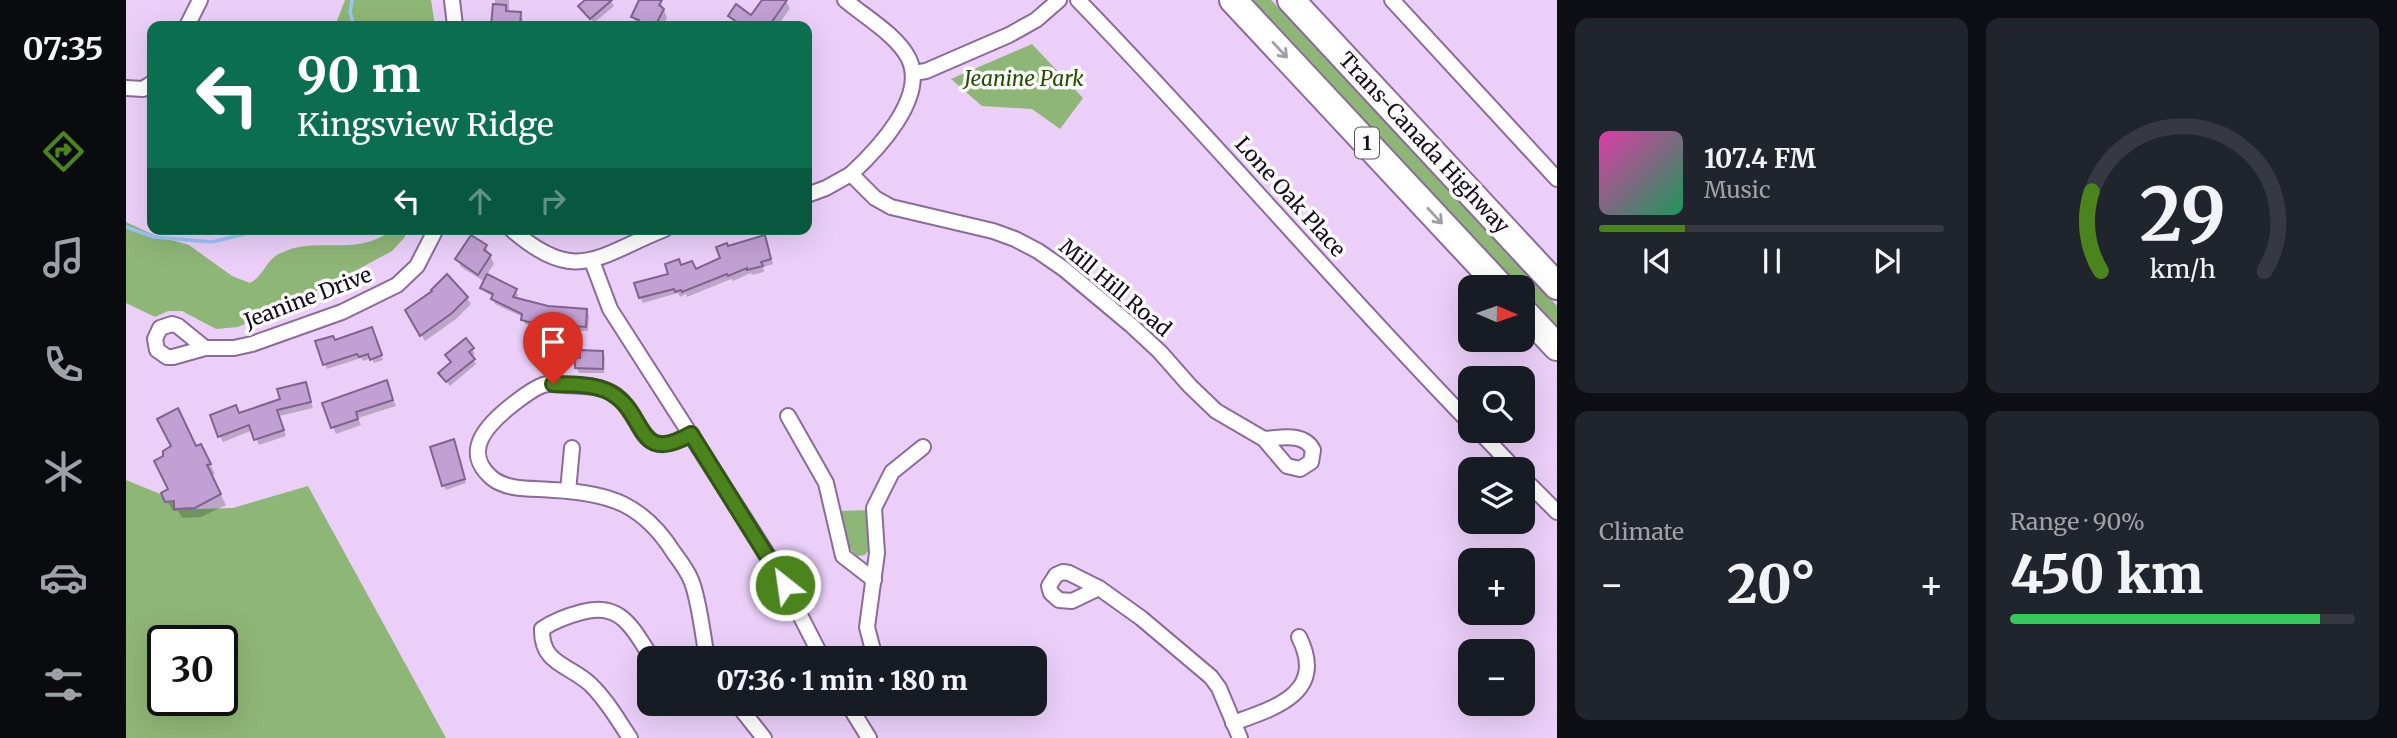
<!DOCTYPE html>
<meta charset="utf-8">
<style>
body{margin:0;font-family:Merriweather,serif;background:#20242c;color:#f1f3f6;height:100vh;display:flex;flex-direction:column;font-size:26px;white-space:nowrap}
*{box-sizing:border-box;margin:0}
p{font-size:23px;color:#9ea1a6}
.icon{flex:none;width:38px;height:38px;fill:none;stroke:currentColor;stroke-width:2;stroke-linecap:round;stroke-linejoin:round}
.map{position:relative;flex:1;overflow:hidden}
.sheet{display:flex;flex-direction:column;gap:18px;padding:18px;background:#0d0f14;width:840px}
.sheet>*{flex:none}
.banner{position:absolute;left:21px;top:21px;width:665px;height:214px;border-radius:14px;box-shadow:0 7px 28px #0002;background:#0b6e4f;color:#fff;overflow:hidden}
.needle{width:46px;rotate:92deg}
.fabs{position:absolute;left:1332px;top:275px;display:grid;gap:14px}
.fabs a{display:grid;place-items:center;width:77px;height:77px;border-radius:14px;background:#171b24;box-shadow:0 7px 28px #0002;font-size:35px}
.speed{position:absolute;left:21px;top:625px;display:flex;gap:14px;font-size:35px;font-weight:700;text-align:center}
.speed>*{display:grid;place-content:center;width:91px;height:91px;border-radius:50%;background:#171b24;box-shadow:0 7px 28px #0002;line-height:1}
.speed .limit{border:4px solid #111;border-radius:10px;background:#fff;color:#111}
.pin{position:absolute;display:grid;place-items:center;width:60px;height:60px;color:#fff;margin:-72px -30px;border-radius:50% 50% 50% 0;rotate:-45deg;box-shadow:0 0 7px #0007}
.pin .icon{rotate:45deg}
.me{position:absolute;width:77px;margin:-38px;rotate:330deg;stroke-linejoin:round;filter:drop-shadow(0 0 5px #0008)}
.turn{display:flex;align-items:center;gap:24px;height:147px;padding:0 35px;font-size:32px}
.turn .icon{width:91px;height:91px;stroke-width:2.5}
.turn b{display:block;font-size:49px;line-height:60px}
.lanes{display:flex;align-items:center;height:66px;padding:0 35px;background:#0003;justify-content:center;gap:35px;direction:ltr}
.lanes .off{opacity:.35}
.big{font-size:52px;font-weight:800;line-height:1.1}
.sheet .card{flex:1;display:flex;flex-direction:column;justify-content:center;gap:10px;min-width:0;padding:0 24px;border-radius:14px;background:#20242c}
.sheet .dial{align-items:center;gap:0}
.dial svg{height:182px;overflow:visible;fill:none;stroke:#363941;stroke-width:7;stroke-linecap:round;text-anchor:middle}
.dial text{fill:#f1f3f6;stroke:none}
.song{display:flex;align-items:center;gap:21px}
.cover{width:84px;height:84px;border-radius:10px;background:linear-gradient(135deg,hsl(320 70% 55%),hsl(150 70% 35%))}
.played{height:7px;border-radius:4px;background:linear-gradient(90deg,#4b831d 25%,#363941 25%)}
.keys{display:flex;justify-content:space-around;direction:ltr}
.heat{display:flex;justify-content:space-between;align-items:center;font-size:38px;direction:ltr}
.charge{height:10px;border-radius:5px;background:linear-gradient(90deg,#34c759 90%,#363941 0)}
.sheet .tiles{flex:1;display:grid;gap:18px;grid-template-columns:repeat(2,1fr)}
.trip{position:absolute;left:511px;top:646px;width:410px;height:70px;border-radius:14px;background:#171b24;box-shadow:0 7px 28px #0002;font-weight:800;line-height:70px;text-align:center}
main{display:flex;flex:1;min-height:0}
.menu{display:flex;flex-direction:column;width:126px;justify-content:space-around;align-items:center;background:#090b0e;color:#9ea1a6}
.menu .icon{width:49px;height:49px}
.menu .current{color:#4b831d}
.menu b{font-size:32px;color:#f1f3f6}
.map>svg:first-child{display:block}
.green{fill:#8eb676;fill-rule:evenodd}
.shadow{fill:#0003}
.lines{fill:none;stroke-linecap:round;stroke-linejoin:round}
.stream{stroke:#9ac5fb;stroke-width:3.5}
.building{fill:#c3a0d3;stroke:#826291;stroke-width:2}
.street-casing{stroke:#8b6b9a;stroke-width:18}
.highway-casing{stroke:#8b6b9a;stroke-width:30}
.street{stroke:#fff;stroke-width:14}
.highway{stroke:#fff;stroke-width:26}
.oneway{stroke:#a29da4}
.route-casing{stroke:#315513;stroke-width:18}
.route{stroke:#4b831d;stroke-width:12}
.labels{text-anchor:middle;stroke-width:7;stroke-linejoin:round;paint-order:stroke}
.shield{fill:#fcfcfc;stroke:#5b535f;stroke-width:2}
.shield-label{font-size:19px;font-weight:bold;fill:#160a1c}
.park-label{font-size:21px;font-style:italic;fill:#264c01;stroke:#fcfcfc}
.street-label{font-size:21px;fill:#160a1c;stroke:#fcfcfc}
</style>
<main>
<nav class="menu">
<b>07:35</b>
<svg class="icon current" aria-label="directions" viewBox="0 0 24 24"><path d="M12 3l9 9-9 9-9-9zM9 14v-3h6M13 9l2 2-2 2"/></svg>
<svg class="icon" aria-label="music" viewBox="0 0 24 24"><path d="M9 18V5l10-2v13"/><circle cx="6" cy="18" r="3"/><circle cx="16" cy="16" r="3"/></svg>
<svg class="icon" aria-label="phone" viewBox="0 0 24 24"><path d="M5 4h4l2 5-3 2q2 4 5 5l2-3 5 2v4C11 20 4 13 5 4z"/></svg>
<svg class="icon" aria-label="climate" viewBox="0 0 24 24"><path d="M12 3v18M4 7l16 10M4 17L20 7"/></svg>
<svg class="icon" aria-label="car" viewBox="0 0 24 24"><path d="M5 17H2v-5l4-1 3-4h7l3 4 3 1v5h-3M9 17h6M6 11h13"/><circle cx="7" cy="17" r="2"/><circle cx="17" cy="17" r="2"/></svg>
<svg class="icon" aria-label="filters" viewBox="0 0 24 24"><path d="M4 7h16M4 17h16"/><circle cx="9" cy="7" r="2"/><circle cx="15" cy="17" r="2"/></svg>
</nav>
<div class="map">
<svg width="1431" height="738" viewBox="0 0 1431 738">
<rect width="100%" height="100%" fill="#ebcff9"/>
<g class="green">
<path d="M 219,0 L 305,0 L 309,26 L 209,26 Z"/>
<path d="M 1122,0 L 1145,0 L 1431,306 L 1431,332 L 1397,296 L 1396,287 L 1388,287 Z"/>
<path d="M 906,44 L 957,98 L 934,129 L 906,109 L 856,106 L 825,79 Z"/>
<path d="M 0,222 L 28,235 L 63,245 L 106,276 L 124,283 C 138,276 140,259 155,253 C 183,239 213,250 242,242 C 260,237 262,229 283,229 L 278,238 L 266,251 L 203,285 L 112,327 L 90,329 L 56,311 L 42,311 L 29,317 L 0,303 Z"/>
<path d="M 0,480 L 71,509 L 107,508 L 182,486 L 320,738 L 0,738 ZM 37,640 L 96,640 L 96,700 L 37,700 Z"/>
<path d="M 743,510 L 744,548 L 739,555 L 731,556 C 718,545 716,527 713,511 Z"/>
</g>
<g class="shadow">
<path d="M 369,0 L 383,0 L 383,13 L 394,14 L 397,20 L 397,26 L 367,26 Z"/>
<path d="M 461,0 L 484,0 L 488,6 L 468,23 L 457,11 Z"/>
<path d="M 515,0 L 535,2 L 541,18 L 537,26 L 512,26 L 507,17 Z"/>
<path d="M 638,0 L 659,0 L 664,8 L 652,26 L 613,26 L 609,23 L 604,16 L 626,18 Z"/>
<path d="M 638,237 L 647,264 L 637,267 L 638,272 L 626,275 L 625,273 L 607,281 L 605,279 L 561,297 L 560,294 L 554,297 L 552,293 L 517,303 L 514,297 L 556,267 L 569,271 L 596,258 L 601,248 Z"/>
<path d="M 360,247 L 368,264 L 360,276 L 389,290 L 392,295 L 390,300 L 422,308 L 460,310 L 463,315 L 462,331 L 422,330 L 399,324 L 397,317 L 369,304 L 368,297 L 359,292 L 356,288 L 359,282 L 335,267 L 331,259 Z"/>
<path d="M 341,298 L 345,304 L 330,319 L 299,341 L 282,311 Z"/>
<path d="M 248,334 L 257,360 L 248,363 L 245,358 L 237,361 L 235,358 L 201,369 L 191,343 L 209,342 Z"/>
<path d="M 346,349 L 349,354 L 345,357 L 350,364 L 324,386 L 314,373 Z"/>
<path d="M 476,353 L 479,357 L 478,373 L 453,373 L 450,368 Z"/>
<path d="M 260,382 L 270,406 L 232,418 L 235,425 L 210,434 L 198,404 Z"/>
<path d="M 179,384 L 187,408 L 153,416 L 160,436 L 133,445 L 127,430 L 97,442 L 94,436 L 113,415 L 156,400 Z"/>
<path d="M 329,446 L 340,483 L 320,490 L 317,485 Z"/>
<path d="M 48,447 L 70,448 L 80,456 L 89,474 L 85,476 L 100,505 L 75,517 L 56,518 L 52,511 L 47,511 L 37,493 L 45,489 Z"/>
</g>
<g class="lines">
<g class="stream">
<path d="M 226,0 L 224,12 L 228,26"/>
<path d="M 0,227 L 28,237 L 86,242 L 139,229"/>
</g>
</g>
<g class="building">
<path d="M 459,0 L 486,0 L 464,19 L 452,6 Z"/>
<path d="M 513,0 L 536,0 L 533,5 L 538,9 L 529,26 L 510,26 L 513,20 L 505,17 Z"/>
<path d="M 636,0 L 661,0 L 643,26 L 617,26 L 602,16 L 610,4 L 625,15 Z"/>
<path d="M 367,4 L 380,5 L 380,11 L 395,12 L 394,26 L 365,26 Z"/>
<path d="M 345,235 L 361,245 L 358,250 L 365,255 L 352,275 L 329,259 Z"/>
<path d="M 639,235 L 645,259 L 635,262 L 637,266 L 621,270 L 621,268 L 602,276 L 601,274 L 556,292 L 555,290 L 549,292 L 548,289 L 513,298 L 508,283 L 542,274 L 539,264 L 553,259 L 555,265 L 566,261 L 570,269 L 594,258 L 590,247 L 601,243 L 602,246 Z"/>
<path d="M 321,274 L 342,297 L 326,313 L 294,336 L 279,310 L 306,291 L 305,290 Z"/>
<path d="M 361,274 L 391,289 L 387,297 L 422,306 L 461,309 L 460,327 L 420,324 L 420,326 L 395,320 L 396,314 L 365,299 L 367,294 L 354,288 Z"/>
<path d="M 246,327 L 256,355 L 244,360 L 242,354 L 233,357 L 231,354 L 197,365 L 189,341 L 207,336 L 209,340 Z"/>
<path d="M 340,338 L 348,348 L 343,352 L 349,359 L 320,382 L 312,373 L 325,362 L 319,355 Z"/>
<path d="M 454,350 L 477,351 L 477,369 L 449,368 L 449,358 L 454,358 Z"/>
<path d="M 261,380 L 267,400 L 230,412 L 232,419 L 205,428 L 196,403 Z"/>
<path d="M 180,382 L 185,402 L 151,410 L 158,430 L 128,440 L 123,425 L 92,437 L 84,415 L 110,405 L 113,413 L 154,399 L 151,389 Z"/>
<path d="M 52,408 L 70,446 L 75,444 L 85,464 L 81,465 L 95,494 L 69,508 L 48,509 L 48,501 L 39,502 L 35,493 L 42,489 L 28,461 L 37,456 L 37,451 L 45,446 L 31,419 Z"/>
<path d="M 328,439 L 339,479 L 316,486 L 304,447 Z"/>
</g>
<g class="lines">
<defs>
<g id="street">
<path d="M 326,0 L 329,26"/>
<path d="M 719,0 C 739,17 771,35 783,59 C 801,98 751,150 725,174"/>
<path d="M 952,0 C 1086,138 1210,285 1344,423"/>
<path d="M 1266,0 L 1431,179"/>
<path d="M 61,26 L 74,0"/>
<path d="M 787,73 L 800,71 L 883,35 L 910,20 L 933,0"/>
<path d="M 0,88 L 17,89 L 26,83"/>
<path d="M 681,195 L 700,188 L 725,174 L 749,198 L 765,207 L 867,231 L 889,239 L 912,251 L 938,269 L 1005,325 L 1034,352 L 1064,386 L 1090,411 L 1138,439 L 1161,466 L 1174,469 L 1185,462 L 1187,450 C 1178,432 1155,438 1138,439"/>
<path d="M 385,229 C 451,286 471,256 539,229"/>
<path d="M 466,261 L 484,309 L 650,568 L 696,658"/>
<path d="M 79,348 L 52,326 L 46,324 L 34,328 L 29,339 L 31,350 L 41,357 L 47,357 L 79,348 L 108,348 L 126,344 L 216,312 L 271,285 L 291,266 L 310,229"/>
<path d="M 662,416 L 700,483 L 717,556 L 748,580"/>
<path d="M 1352,430 L 1389,469"/>
<path d="M 565,434 C 514,463 519,423 494,399 C 480,385 457,386 439,385 C 431,384 424,383 417,385 C 406,389 395,398 386,405 C 363,423 334,451 366,478 C 382,491 408,488 428,490 C 484,493 517,504 548,553 C 554,561 561,570 565,580 C 573,598 577,637 581,658"/>
<path d="M 1396,477 L 1431,512"/>
<path d="M 442,491 L 446,448"/>
<path d="M 937,572 L 943,573 L 973,588 L 946,601 L 933,600 L 925,593 L 923,586 L 930,575 Z"/>
<path d="M 973,588 L 1015,618 L 1085,677 L 1093,688 L 1114,738"/>
<path d="M 749,658 L 741,627 L 751,553 L 748,508 L 766,472 L 797,447"/>
<path d="M 611,704 L 638,738"/>
<path d="M 722,704 L 743,738"/>
<path d="M 1107,723 C 1149,708 1201,693 1173,637"/>
<path d="M 504,738 C 492,720 480,699 464,684 C 442,664 415,664 416,629 C 429,620 441,616 456,612 C 496,601 507,630 526,658"/>
</g>
<g id="highway">
<path d="M 1107,0 L 1375,287"/>
<path d="M 1165,0 L 1431,286"/>
<path d="M 1396,310 L 1431,347"/>
</g>
</defs>
<use href="#street" class="street-casing"/>
<use href="#highway" class="highway-casing"/>
<use href="#street" class="street"/>
<use href="#highway" class="highway"/>
</g>
<defs><path id="oneway-shaft" d="M-6 0H5M1.5-3L5.5 0L1.5 3" fill="none" stroke-width="1.6" stroke-linecap="round" stroke-linejoin="round" transform="scale(1.75)"/></defs>
<g class="oneway">
<use href="#oneway-shaft" transform="translate(1154 50) rotate(47)"/>
<use href="#oneway-shaft" transform="translate(1309 216) rotate(47)"/>
</g>
<g class="lines">
<defs>
<path id="route" d="M 427,384 C 448,385 474,383 491,397 C 520,418 512,465 565,434 L 659,585"/>
</defs>
<use href="#route" class="route-casing"/>
<use href="#route" class="route"/>
</g>
<g class="labels">
<rect class="shield" x="1229" y="127.5" width="24" height="31" rx="5"/>
<g class="shield-label">
<text x="1241" y="150">1</text>
</g>
<g class="park-label">
<text x="898" y="86">Jeanine Park</text>
</g>
<g class="street-label">
<text transform="translate(1298 143) rotate(47)" y="7">Trans-Canada Highway</text>
<text transform="translate(1164 197) rotate(48)" y="7">Lone Oak Place</text>
<text transform="translate(989 288) rotate(40)" y="7">Mill Hill Road</text>
<text transform="translate(182 298) rotate(-21)" y="7">Jeanine Drive</text>
</g>
</g>
</svg>
<div class="fabs">
<a><svg class="needle" viewBox="-14 -14 28 28"><path d="M0-13l5 13h-10z" fill="#e53935"/><path d="M0 13l5-13h-10z" fill="#9ea1a6"/></svg></a>
<a><svg class="icon" aria-label="search" viewBox="0 0 24 24"><circle cx="10" cy="10" r="6"/><path d="M15 15l6 6"/></svg></a>
<a><svg class="icon" aria-label="layers" viewBox="0 0 24 24"><path d="M12 4l9 5-9 5-9-5zM3 14l9 5 9-5"/></svg></a>
<a>+</a>
<a>−</a>
</div>
<div class="speed"><div class="limit">30</div></div>
<div class="pin" style="left:427px;top:384px;background:#d93025"><svg class="icon" aria-label="arrive" viewBox="0 0 24 24"><path d="M6 21V4h12l-3 4 3 4H6"/></svg></div>
<svg class="me" style="left:659px;top:585px" viewBox="-20 -20 40 40"><circle r="17" fill="#4b831d" stroke="#fff" stroke-width="3"/><path d="M0-11L8 9 0 5-8 9z" fill="#fff"/></svg>
<div class="trip">07:36 · 1 min · 180 m</div>
<div class="banner">
<div class="turn"><svg class="icon" aria-label="left" viewBox="0 0 24 24"><path d="M17 20v-9H6M10 6l-5 5 5 5"/></svg><div><b>90 m</b>Kingsview Ridge</div></div>
<div class="lanes"><svg class="icon" aria-label="left" viewBox="0 0 24 24"><path d="M17 20v-9H6M10 6l-5 5 5 5"/></svg><svg class="icon off" aria-label="ahead" viewBox="0 0 24 24"><path d="M12 20V5M6 11l6-6 6 6"/></svg><svg class="icon off" aria-label="right" viewBox="0 0 24 24"><path d="M7 20v-9h11M14 6l5 5-5 5"/></svg></div>
</div>
</div>
<section class="sheet">
<div class="tiles">
<div class="card">
<div class="song"><i class="cover"></i><div><b>107.4 FM</b><p>Music</p></div></div>
<div class="played"></div>
<div class="keys"><svg class="icon" aria-label="previous" viewBox="0 0 24 24"><path d="M18 5L8 12l10 7zM5 5v14"/></svg><svg class="icon" aria-label="pause" viewBox="0 0 24 24"><path d="M8 5v14M16 5v14"/></svg><svg class="icon" aria-label="next" viewBox="0 0 24 24"><path d="M6 5l10 7-10 7zM19 5v14"/></svg></div>
</div>
<div class="card dial"><svg viewBox="0 0 100 80">
<path d="M14 69A42 42 0 1 1 86 69"/>
<path d="M14 69A42 42 0 0 1 10 34" stroke="#4b831d"/>
<text x="50" y="56" font-size="32" font-weight="700">29</text>
<text x="50" y="72" font-size="11">km/h</text>
</svg></div>
<div class="card"><p>Climate</p>
<div class="heat"><a>−</a><b class="big">20°</b><a>+</a></div>
</div>
<div class="card"><p>Range · 90%</p><b class="big">450 km</b><div class="charge"></div></div>
</div>
</section>
</main>
